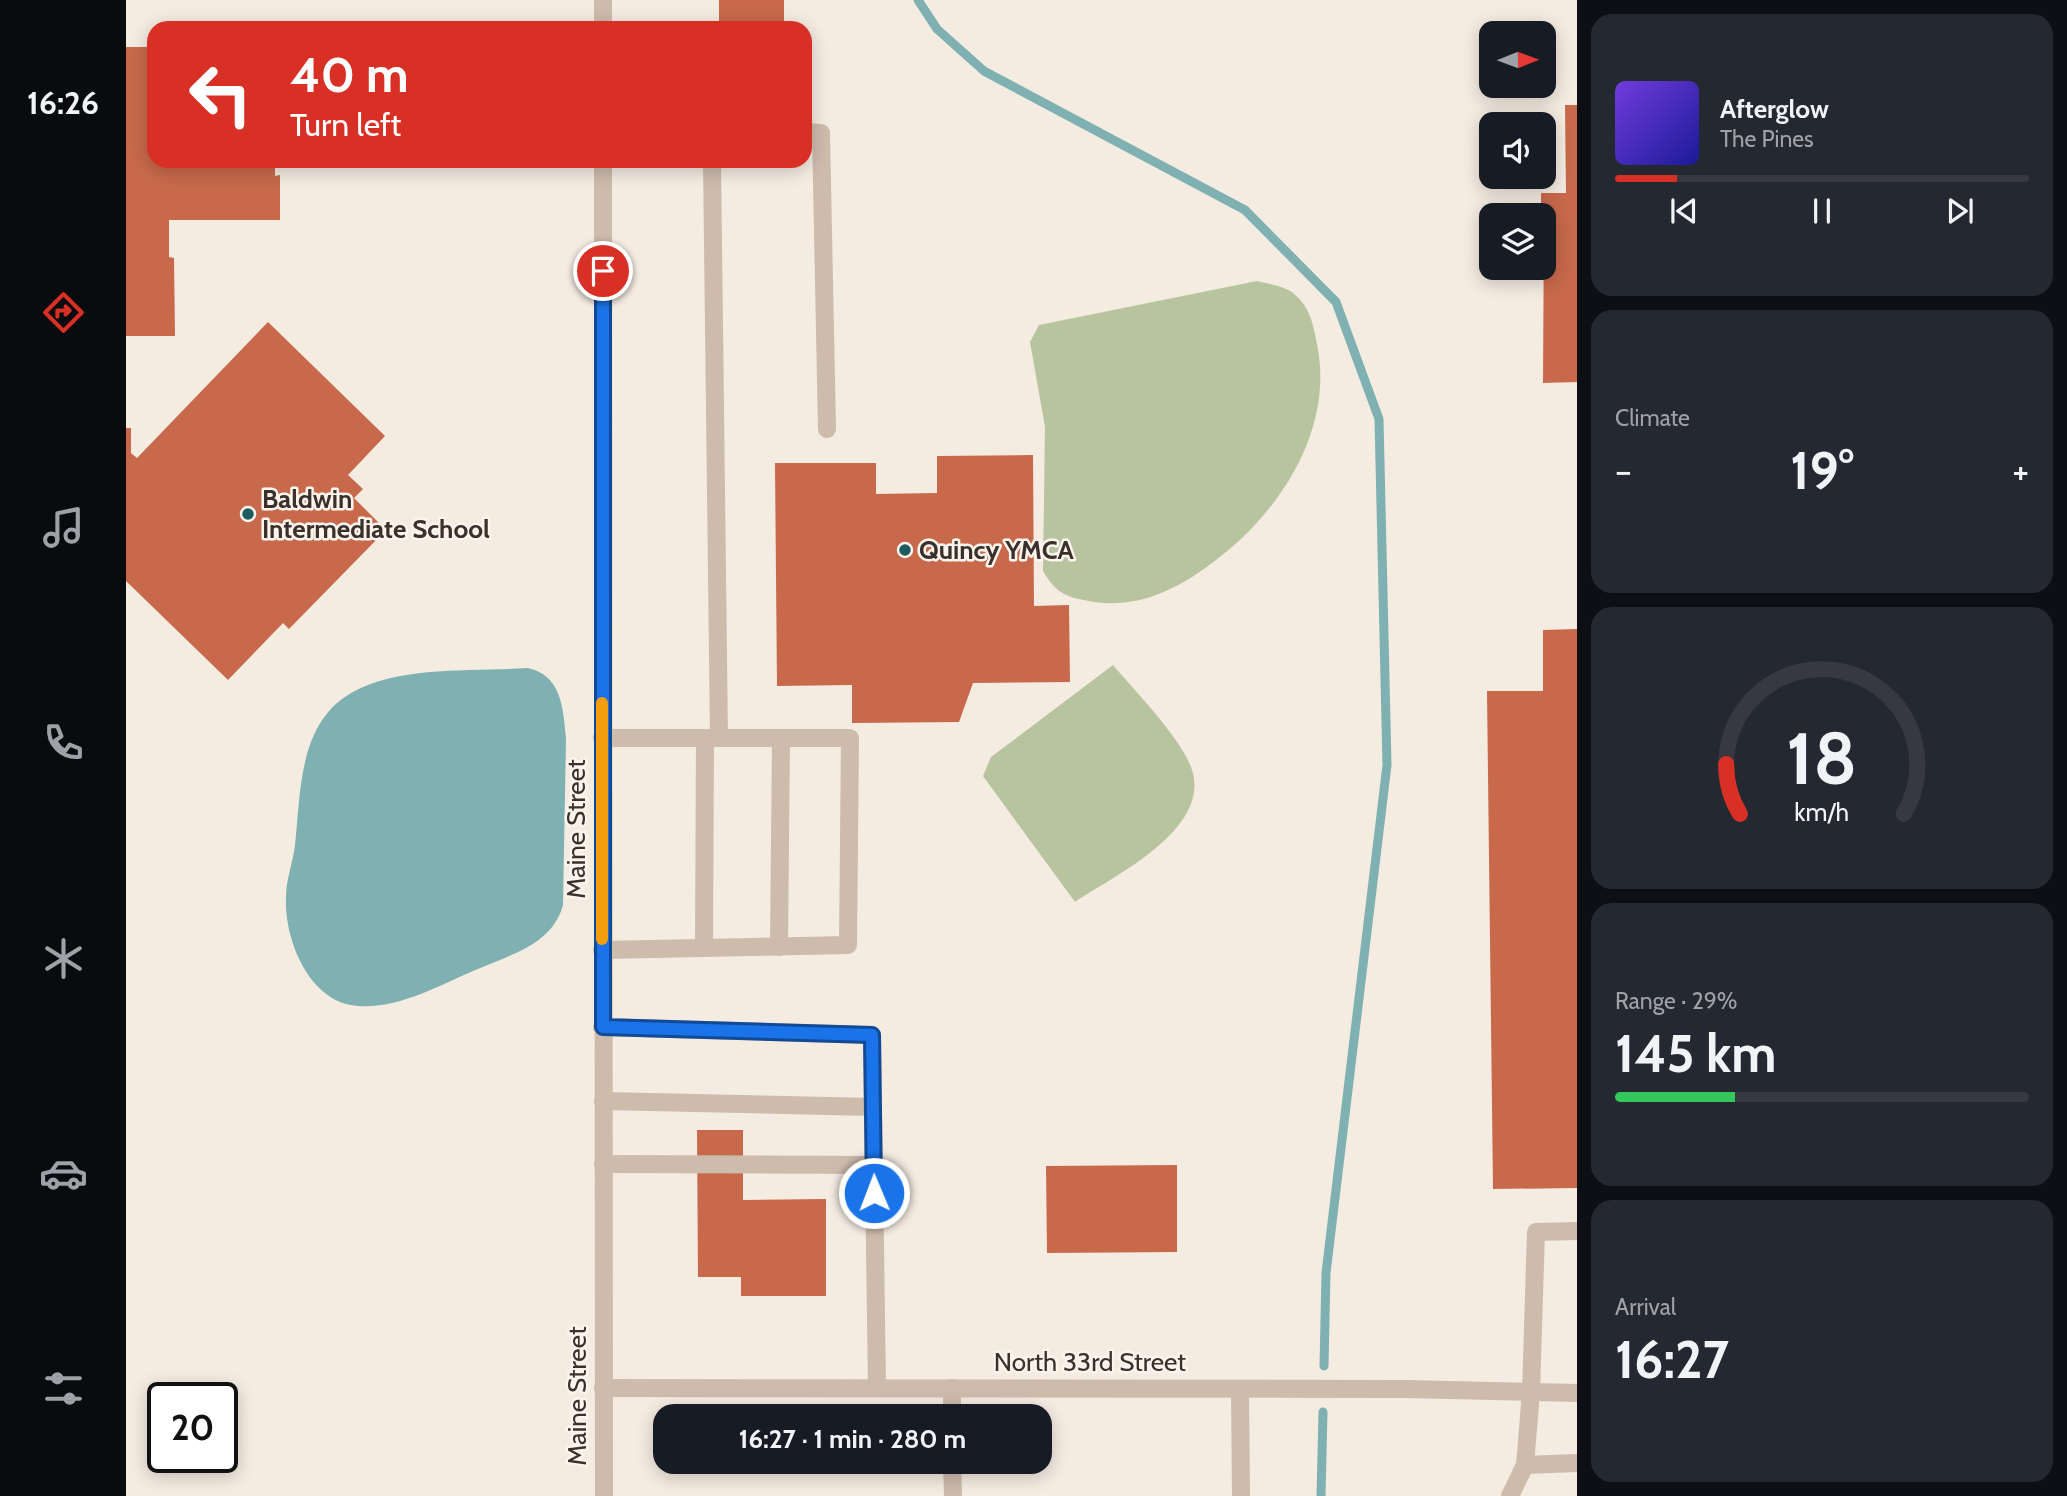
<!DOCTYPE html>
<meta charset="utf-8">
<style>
body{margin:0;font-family:Cabin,sans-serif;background:#242831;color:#f1f3f6;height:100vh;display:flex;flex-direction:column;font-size:26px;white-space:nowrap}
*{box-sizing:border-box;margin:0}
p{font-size:23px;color:#9ea1a6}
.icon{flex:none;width:38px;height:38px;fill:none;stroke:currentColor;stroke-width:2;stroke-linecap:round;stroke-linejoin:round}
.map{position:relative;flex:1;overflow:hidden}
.sheet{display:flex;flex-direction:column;gap:14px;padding:14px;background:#0d0f14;width:490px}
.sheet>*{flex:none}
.hud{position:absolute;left:21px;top:21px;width:665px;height:147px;border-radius:21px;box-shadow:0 4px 18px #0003;background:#d93025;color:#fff;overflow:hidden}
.needle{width:46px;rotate:89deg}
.fabs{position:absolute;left:1353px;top:21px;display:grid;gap:14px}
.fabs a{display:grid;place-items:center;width:77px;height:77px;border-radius:14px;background:#171b24;box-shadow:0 4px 18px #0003;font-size:35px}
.speed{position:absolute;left:21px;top:1382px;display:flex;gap:14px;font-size:35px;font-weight:700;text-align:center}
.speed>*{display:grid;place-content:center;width:91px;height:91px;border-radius:50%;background:#171b24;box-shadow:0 4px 18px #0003;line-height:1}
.speed .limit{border:4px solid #111;border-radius:10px;background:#fff;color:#111}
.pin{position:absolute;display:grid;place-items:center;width:60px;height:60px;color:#fff;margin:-30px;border:4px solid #fff;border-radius:50%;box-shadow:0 2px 7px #0007}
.me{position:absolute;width:77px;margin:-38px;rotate:359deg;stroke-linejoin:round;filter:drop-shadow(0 0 5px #0008)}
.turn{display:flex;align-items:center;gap:24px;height:147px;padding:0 28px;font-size:32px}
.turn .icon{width:91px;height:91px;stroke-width:2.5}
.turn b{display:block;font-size:49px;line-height:60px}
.big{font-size:52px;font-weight:700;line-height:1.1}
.sheet .card{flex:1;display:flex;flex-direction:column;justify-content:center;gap:10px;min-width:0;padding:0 24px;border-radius:21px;background:#242831}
.sheet .dial{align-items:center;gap:0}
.dial svg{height:182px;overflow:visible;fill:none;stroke:#363941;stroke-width:7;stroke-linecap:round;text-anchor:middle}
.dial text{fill:#f1f3f6;stroke:none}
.song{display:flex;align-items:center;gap:21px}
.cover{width:84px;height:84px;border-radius:10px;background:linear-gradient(135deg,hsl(260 70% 55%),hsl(240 70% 35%))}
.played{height:7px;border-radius:4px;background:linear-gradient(90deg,#d93025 15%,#363941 15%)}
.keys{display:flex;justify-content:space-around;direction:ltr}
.heat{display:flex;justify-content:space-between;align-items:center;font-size:38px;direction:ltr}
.charge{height:10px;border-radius:5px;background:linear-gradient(90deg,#34c759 29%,#363941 0)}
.trip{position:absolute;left:527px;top:1404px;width:399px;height:70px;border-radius:21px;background:#171b24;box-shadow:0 4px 18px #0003;font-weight:700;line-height:70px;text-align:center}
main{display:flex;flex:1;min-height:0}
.tabs{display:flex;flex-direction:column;width:126px;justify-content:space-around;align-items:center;background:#090b0e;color:#9ea1a6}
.tabs .icon{width:49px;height:49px}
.tabs .on{color:#d93025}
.tabs b{font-size:32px;color:#f1f3f6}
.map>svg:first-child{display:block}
.green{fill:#b8c4a0}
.water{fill:#7fb0b2}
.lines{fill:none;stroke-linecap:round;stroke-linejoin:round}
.stream{stroke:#7fb0b2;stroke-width:9}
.building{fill:#c8694b}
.minor{stroke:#cdbbac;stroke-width:18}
.route-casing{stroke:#114b97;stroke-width:18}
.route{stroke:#1a73e8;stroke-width:12}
.slow{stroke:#f59e0b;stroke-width:12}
.poi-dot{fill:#1f5a5e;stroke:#fbf5ee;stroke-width:2.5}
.labels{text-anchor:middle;stroke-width:5;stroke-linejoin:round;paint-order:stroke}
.poi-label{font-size:26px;font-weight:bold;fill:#3b302b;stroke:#fbf5ee;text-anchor:start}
.street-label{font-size:26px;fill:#3b302b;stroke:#fbf5ee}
</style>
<main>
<nav class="tabs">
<b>16:26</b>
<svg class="icon on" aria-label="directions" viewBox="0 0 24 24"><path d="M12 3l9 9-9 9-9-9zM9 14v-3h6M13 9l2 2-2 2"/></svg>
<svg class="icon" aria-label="music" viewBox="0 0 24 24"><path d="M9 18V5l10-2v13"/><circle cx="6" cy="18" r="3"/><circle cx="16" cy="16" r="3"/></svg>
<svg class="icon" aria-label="phone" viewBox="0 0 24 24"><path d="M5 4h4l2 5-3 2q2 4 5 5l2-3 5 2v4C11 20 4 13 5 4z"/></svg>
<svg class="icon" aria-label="climate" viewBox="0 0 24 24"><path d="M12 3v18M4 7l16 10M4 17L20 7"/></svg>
<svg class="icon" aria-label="car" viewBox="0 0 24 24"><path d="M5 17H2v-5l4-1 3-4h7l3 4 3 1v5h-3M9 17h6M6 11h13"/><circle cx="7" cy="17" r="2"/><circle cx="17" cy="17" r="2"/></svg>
<svg class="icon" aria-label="filters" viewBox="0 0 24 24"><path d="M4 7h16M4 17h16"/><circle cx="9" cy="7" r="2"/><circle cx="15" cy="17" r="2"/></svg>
</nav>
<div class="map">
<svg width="1451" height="1496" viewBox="0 0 1451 1496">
<rect width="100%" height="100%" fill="#f4ebe1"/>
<g class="green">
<path d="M 1131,281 C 1142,284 1158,286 1167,293 C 1184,307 1187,323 1191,344 C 1209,432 1151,517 1082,566 C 1048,591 1011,608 968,602 C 941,597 931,595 917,571 L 919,427 L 904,342 L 913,325 Z"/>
<path d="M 987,665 C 1009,691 1053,736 1065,767 C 1088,828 990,875 949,902 L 857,776 L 865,757 Z"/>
</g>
<path class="water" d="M 402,668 C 436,676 437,708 440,738 L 437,905 C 426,946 382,955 347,971 C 312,986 272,1009 232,1006 C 183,1003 158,939 160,897 C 160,880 167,862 169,845 C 175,792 172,724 225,693 C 273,665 348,672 402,668 Z"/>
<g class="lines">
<g class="stream">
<path d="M 792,0 L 811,29 L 858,71 L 1119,210 L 1210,302 L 1253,419 L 1261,765 L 1200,1273 L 1198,1366"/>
<path d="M 1195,1496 L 1197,1412"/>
</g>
</g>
<g class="building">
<rect x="593" y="0" width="65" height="28"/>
<path d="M 0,47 L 28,47 L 28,161 L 149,161 L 149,176 L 154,175 L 154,220 L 43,220 L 43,257 L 48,258 L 49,336 L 0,336 Z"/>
<path d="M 1439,105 L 1451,105 L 1451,382 L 1417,383 L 1418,215 L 1415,215 L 1415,193 L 1440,193 Z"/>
<path d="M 142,322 L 259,436 L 222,475 L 237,489 L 228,498 L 260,530 L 163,629 L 157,623 L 102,680 L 0,581 L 0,428 L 5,428 L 5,453 L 11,458 Z"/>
<path d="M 907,455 L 908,606 L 943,605 L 944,682 L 847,683 L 833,722 L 726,723 L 726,685 L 651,686 L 649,463 L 750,463 L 750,494 L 811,493 L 811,456 Z"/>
<path d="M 1451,629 L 1451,1188 L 1367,1189 L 1361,691 L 1417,691 L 1417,630 Z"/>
<path d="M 571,1130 L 617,1130 L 617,1200 L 700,1199 L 700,1296 L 615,1296 L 615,1277 L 572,1277 Z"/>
<path d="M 1051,1165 L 1051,1252 L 921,1253 L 920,1166 Z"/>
</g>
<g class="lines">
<g class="minor">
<path d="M 477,0 L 477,28"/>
<path d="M 679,132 L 695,133 L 701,429"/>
<path d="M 477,161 L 478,1496"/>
<path d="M 586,161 L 593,738"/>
<path d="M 476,738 L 724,738 L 722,945 L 476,950"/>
<path d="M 653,947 L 655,738"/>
<path d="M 578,948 L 579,738"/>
<path d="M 476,1027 L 746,1035 L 751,1388"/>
<path d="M 477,1101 L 747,1107"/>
<path d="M 477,1164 L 748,1165"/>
<path d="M 1451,1231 L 1410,1232 L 1405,1392 L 1399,1465 L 1451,1463"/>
<path d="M 477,1388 L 1278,1389 L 1451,1393"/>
<path d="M 826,1388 L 826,1416"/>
<path d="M 1114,1389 L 1115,1496"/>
<path d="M 826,1461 L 827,1496"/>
<path d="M 1384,1496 L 1399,1465"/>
</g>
</g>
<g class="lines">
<defs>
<path id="route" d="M 477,271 L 477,1027 L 746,1035 L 748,1193"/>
</defs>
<use href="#route" class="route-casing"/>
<use href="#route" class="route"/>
<path class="slow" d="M 476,703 L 476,939"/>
</g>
<g class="poi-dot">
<circle cx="122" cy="514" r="7"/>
<circle cx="779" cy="550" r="7"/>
</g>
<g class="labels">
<g class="poi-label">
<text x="136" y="508">Baldwin<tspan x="136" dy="30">Intermediate School</tspan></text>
<text x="793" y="559">Quincy YMCA</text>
</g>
<g class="street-label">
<text transform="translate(450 829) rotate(-90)" y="9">Maine Street</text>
<text x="964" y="1371">North 33rd Street</text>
<text transform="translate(451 1396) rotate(-90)" y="9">Maine Street</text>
</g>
</g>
</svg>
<div class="fabs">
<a><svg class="needle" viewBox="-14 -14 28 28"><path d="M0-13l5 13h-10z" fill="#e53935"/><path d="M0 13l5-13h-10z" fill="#9ea1a6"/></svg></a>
<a><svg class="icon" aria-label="sound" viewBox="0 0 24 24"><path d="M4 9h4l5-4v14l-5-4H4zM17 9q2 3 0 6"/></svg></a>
<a><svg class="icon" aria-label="layers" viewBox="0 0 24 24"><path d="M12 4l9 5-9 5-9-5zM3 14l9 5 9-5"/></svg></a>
</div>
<div class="speed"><div class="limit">20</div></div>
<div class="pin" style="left:477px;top:271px;background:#d93025"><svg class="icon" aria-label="arrive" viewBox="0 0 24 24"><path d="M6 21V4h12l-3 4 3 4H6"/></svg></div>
<svg class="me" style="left:748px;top:1193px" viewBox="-20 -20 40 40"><circle r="17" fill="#1a73e8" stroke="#fff" stroke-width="3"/><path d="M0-11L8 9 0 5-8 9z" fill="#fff"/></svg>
<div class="trip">16:27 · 1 min · 280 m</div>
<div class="hud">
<div class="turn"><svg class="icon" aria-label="left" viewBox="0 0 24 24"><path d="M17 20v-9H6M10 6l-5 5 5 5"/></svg><div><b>40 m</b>Turn left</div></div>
</div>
</div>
<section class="sheet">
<div class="card">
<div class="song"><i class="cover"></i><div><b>Afterglow</b><p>The Pines</p></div></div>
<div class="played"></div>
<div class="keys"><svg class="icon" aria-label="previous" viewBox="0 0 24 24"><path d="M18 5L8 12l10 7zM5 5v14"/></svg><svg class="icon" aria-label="pause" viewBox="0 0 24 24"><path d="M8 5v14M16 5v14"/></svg><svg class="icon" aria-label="next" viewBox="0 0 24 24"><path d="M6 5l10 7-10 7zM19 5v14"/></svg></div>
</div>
<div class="card"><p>Climate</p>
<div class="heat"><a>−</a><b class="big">19°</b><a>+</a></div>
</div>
<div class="card dial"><svg viewBox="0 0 100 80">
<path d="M14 69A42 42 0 1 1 86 69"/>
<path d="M14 69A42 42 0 0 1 8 47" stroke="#d93025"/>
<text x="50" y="56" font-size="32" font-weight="700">18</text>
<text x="50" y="72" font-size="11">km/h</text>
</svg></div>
<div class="card"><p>Range · 29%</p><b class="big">145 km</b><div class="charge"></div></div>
<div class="card"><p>Arrival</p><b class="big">16:27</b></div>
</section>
</main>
